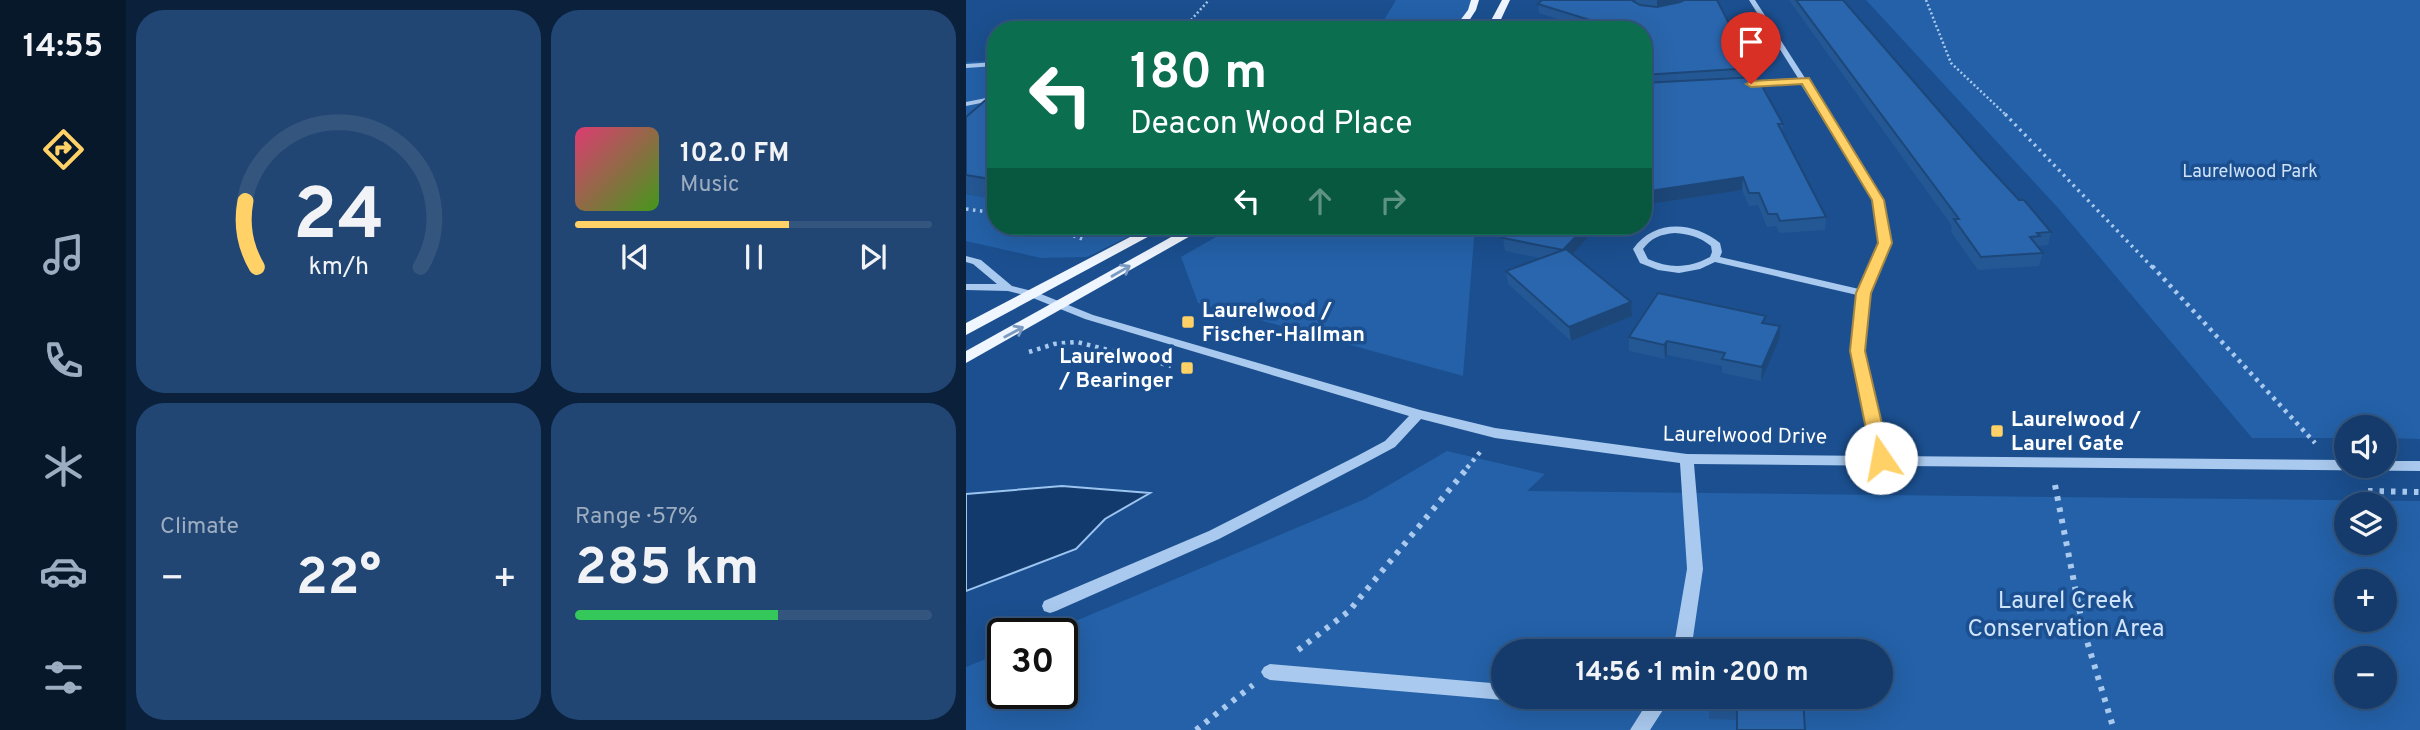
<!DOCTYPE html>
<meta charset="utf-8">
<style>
body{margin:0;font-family:Overpass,sans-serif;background:#214673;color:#f1f3f6;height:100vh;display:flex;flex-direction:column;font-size:26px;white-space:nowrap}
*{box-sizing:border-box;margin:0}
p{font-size:23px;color:#9dadc1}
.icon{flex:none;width:38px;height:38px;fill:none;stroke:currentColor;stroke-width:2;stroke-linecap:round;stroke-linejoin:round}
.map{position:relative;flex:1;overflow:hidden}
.side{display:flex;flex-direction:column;gap:10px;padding:10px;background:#0b203b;width:840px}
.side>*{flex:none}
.banner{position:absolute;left:21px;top:21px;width:665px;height:214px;border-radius:28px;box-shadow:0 7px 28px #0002,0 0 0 2px #33557e;background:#0b6e4f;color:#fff;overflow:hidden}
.controls{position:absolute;left:1368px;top:415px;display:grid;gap:14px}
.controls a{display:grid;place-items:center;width:63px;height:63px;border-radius:50%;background:#143b6b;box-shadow:0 7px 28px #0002,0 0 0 2px #33557e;font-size:35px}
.speed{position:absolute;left:21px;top:618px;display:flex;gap:14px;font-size:35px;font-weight:700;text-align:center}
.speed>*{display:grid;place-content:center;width:91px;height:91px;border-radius:50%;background:#143b6b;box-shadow:0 7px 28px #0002,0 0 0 2px #33557e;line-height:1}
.speed .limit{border:4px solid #111;border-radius:10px;background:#fff;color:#111}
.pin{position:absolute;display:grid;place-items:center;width:60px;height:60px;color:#fff;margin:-72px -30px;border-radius:50% 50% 50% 0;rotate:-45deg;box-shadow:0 0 7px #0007}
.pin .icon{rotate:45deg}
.me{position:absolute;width:77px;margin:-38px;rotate:348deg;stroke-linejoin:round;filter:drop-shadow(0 0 5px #0008)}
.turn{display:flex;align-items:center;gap:24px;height:147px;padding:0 28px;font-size:32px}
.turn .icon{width:91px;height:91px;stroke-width:2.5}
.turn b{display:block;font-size:49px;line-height:60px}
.lanes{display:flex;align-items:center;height:66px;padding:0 28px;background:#0003;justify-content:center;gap:35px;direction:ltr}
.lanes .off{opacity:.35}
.big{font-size:52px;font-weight:700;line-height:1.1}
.side .card{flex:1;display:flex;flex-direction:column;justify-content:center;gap:10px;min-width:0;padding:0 24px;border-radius:28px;background:#214673}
.side .dial{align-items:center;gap:0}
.dial svg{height:182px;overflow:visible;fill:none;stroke:#33557e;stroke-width:7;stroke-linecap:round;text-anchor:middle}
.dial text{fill:#f1f3f6;stroke:none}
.song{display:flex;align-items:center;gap:21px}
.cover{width:84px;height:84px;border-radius:10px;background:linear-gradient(135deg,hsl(340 70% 55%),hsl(100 70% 35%))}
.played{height:7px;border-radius:4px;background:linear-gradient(90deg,#ffd166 60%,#33557e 60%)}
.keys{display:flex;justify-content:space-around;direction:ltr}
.heat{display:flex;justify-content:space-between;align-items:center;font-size:38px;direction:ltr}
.charge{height:10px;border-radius:5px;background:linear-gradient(90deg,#34c759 57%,#33557e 0)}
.side .tiles{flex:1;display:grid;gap:10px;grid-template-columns:repeat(2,1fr)}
.trip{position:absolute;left:525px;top:639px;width:402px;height:70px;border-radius:35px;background:#143b6b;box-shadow:0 7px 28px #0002,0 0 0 2px #33557e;font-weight:700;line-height:70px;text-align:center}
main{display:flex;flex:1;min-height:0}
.tab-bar{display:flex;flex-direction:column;width:126px;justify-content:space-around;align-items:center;background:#08182b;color:#9dadc1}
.tab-bar .icon{width:49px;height:49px}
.tab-bar .active{color:#ffd166}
.tab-bar b{font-size:32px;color:#f1f3f6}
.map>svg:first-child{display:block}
.green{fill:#2461a8;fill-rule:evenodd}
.water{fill:#123a6d;stroke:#9cc4f0;stroke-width:2}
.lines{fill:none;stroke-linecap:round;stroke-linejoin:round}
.path-far3{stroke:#a9c9ee;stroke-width:2.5;stroke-dasharray:2 2.5;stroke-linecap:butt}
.path-far2{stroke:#a9c9ee;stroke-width:3.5;stroke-dasharray:2.5 4.5;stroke-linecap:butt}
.path-far1{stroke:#a9c9ee;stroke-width:4.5;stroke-dasharray:3.5 5;stroke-linecap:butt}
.path{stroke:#a9c9ee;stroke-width:6;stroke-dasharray:4.5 7;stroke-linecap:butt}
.minor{fill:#a9c9ee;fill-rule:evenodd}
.major{fill:#f0f6ff;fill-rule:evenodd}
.wall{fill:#245895}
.shaded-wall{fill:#1d4779}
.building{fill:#2a66ad;stroke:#1d4779;stroke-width:2}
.oneway{stroke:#7b9ac1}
.route{fill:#ffd166;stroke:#a68842;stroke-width:2}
.poi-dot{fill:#ffd166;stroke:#1b4f8f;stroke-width:2.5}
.labels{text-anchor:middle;stroke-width:7;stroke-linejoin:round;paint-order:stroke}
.far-park-label{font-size:18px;fill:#cfe3fa;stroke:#1b4f8f}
.poi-label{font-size:21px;font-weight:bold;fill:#fff;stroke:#1b4f8f;text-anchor:start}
.street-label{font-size:21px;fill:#fff;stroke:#1b4f8f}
.near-park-label{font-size:24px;fill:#cfe3fa;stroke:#1b4f8f}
</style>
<main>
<nav class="tab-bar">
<b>14:55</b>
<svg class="icon active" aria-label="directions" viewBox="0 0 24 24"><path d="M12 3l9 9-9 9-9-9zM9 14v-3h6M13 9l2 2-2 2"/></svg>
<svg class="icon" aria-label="music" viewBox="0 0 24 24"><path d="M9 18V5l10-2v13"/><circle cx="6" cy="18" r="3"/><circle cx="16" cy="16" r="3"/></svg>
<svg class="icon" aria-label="phone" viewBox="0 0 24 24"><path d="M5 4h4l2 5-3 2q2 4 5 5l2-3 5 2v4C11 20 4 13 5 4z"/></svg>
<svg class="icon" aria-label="climate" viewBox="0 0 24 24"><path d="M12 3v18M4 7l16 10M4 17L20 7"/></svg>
<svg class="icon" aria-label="car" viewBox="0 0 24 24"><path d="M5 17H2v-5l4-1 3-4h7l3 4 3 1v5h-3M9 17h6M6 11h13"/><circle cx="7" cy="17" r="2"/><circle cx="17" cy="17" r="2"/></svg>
<svg class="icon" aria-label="filters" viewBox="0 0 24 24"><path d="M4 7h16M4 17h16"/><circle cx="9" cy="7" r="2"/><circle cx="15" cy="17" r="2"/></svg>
</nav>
<section class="side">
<div class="tiles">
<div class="card dial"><svg viewBox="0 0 100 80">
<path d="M14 69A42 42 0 1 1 86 69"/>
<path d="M14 69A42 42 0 0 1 9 40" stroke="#ffd166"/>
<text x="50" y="56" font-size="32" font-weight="700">24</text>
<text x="50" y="72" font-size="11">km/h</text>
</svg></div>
<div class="card">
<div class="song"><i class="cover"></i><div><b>102.0 FM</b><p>Music</p></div></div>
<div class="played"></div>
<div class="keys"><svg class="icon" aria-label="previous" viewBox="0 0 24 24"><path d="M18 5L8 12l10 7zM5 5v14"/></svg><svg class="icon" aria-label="pause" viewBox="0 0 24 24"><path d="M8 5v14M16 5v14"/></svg><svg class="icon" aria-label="next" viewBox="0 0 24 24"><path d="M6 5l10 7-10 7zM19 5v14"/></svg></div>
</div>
<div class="card"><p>Climate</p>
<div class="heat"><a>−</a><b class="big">22°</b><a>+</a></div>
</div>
<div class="card"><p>Range · 57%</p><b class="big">285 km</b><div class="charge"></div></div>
</div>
</section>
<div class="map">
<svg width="1454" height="730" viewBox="0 0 1454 730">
<rect width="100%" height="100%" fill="#1b4f8f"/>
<g class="green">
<path d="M 430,0 L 507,0 L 494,30 L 412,30 Z"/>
<path d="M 900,0 L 1454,0 L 1454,439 L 1419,438 L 1419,427 L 1381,427 L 1381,438 L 1286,438 L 1093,209 Z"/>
<path d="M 27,54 L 30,54 L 30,119 L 0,146 L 0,62 L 19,61 Z"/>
<path d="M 0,194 L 30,199 L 30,226 L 184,226 L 121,257 L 75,258 L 0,241 Z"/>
<path d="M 269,226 L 509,226 L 497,376 L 232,303 L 215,257 Z"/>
<path d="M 481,451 L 579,474 L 561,491 L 1454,501 L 1454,730 L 0,730 L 0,667 L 37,652 L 37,693 L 96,693 L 96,634 L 81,633 L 399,499 ZM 1381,504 L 1419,504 L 1419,542 L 1381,542 ZM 1381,581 L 1419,581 L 1419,620 L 1381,620 ZM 537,651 L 915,651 L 915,696 L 537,696 ZM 1381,658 L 1419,658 L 1419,696 L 1381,696 Z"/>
</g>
<path class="water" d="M 96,486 L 184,493 L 139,519 L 110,549 L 0,591 L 0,494 Z"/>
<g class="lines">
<g class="path-far3">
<path d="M 960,0 L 985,63 L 1041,116"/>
<path d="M 216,30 L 243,0"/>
</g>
<g class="path-far2">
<path d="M 1039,114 L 1187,268"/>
<path d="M 0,209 L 30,213"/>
<path d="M 81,226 L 119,240"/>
<path d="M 259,231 L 268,226"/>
</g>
<g class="path-far1">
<path d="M 1186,266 L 1349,443"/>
<path d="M 63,352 L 88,344 L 111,342 L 205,366"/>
<path d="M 501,468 L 515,451"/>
</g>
<g class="path">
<path d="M 1089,485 L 1117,628 L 1148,730"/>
<path d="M 1402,491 L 1454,492"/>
<path d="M 332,650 L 383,611 L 503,466"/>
<path d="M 230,730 L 287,685"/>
</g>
<g class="minor">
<path d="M 783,0 L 789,0 L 839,78 L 843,80 L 841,82 L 917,200 L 924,243 L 903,293 L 897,351 L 921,456 L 1381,460 L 1381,466 L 1419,466 L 1419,461 L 1454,461 L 1454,471 L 728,464 L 737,569 L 725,651 L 707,651 L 721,569 L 714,463 L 529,438 L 455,419 L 429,447 L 401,462 L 253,539 L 90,611 L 84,613 L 78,611 L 76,606 L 78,601 L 243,531 L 391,456 L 419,441 L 443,416 L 119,319 L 62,296 L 42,291 L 0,290 L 0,284 L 31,284 L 7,264 L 0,262 L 0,256 L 15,260 L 46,286 L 70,292 L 127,315 L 454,410 L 529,428 L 721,454 L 907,456 L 885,351 L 891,295 L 749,262 L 734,269 L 713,273 L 692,270 L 674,263 L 667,249 C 688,219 727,221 754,243 L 756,252 L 754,257 L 893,289 L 914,243 L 907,200 L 834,83 L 780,86 L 776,84 L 780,82 L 832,78 ZM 709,233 C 723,234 734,237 745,246 L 746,252 L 744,257 C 723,268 704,269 682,259 L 677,249 C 685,238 695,234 709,233 Z"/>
<path d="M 30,62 L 30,66 L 0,68 L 0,64 Z"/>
<path d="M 30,96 L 30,100 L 0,106 L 0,102 Z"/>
<path d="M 304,664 L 537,684 L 537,696 L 544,696 L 537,700 L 304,680 L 298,677 L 295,672 L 298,667 Z"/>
<path d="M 587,696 L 706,696 L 684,730 L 664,730 L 676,711 L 596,704 L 590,702 Z"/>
</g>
<g class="major">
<path d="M 505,0 L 513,0 L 510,10 L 497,30 L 487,30 L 502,10 Z"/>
<path d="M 536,0 L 544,0 L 530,30 L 520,30 Z"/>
<path d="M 185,226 L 202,226 L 0,335 L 0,323 Z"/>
<path d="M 225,226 L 242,226 L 0,363 L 0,351 Z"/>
</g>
</g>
<g class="wall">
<path d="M 670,0 L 714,0 L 710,3 L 786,68 L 785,78 L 817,124 L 816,133 L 860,217 L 859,230 L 813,233 L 810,226 L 801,227 L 792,205 L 783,206 L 776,190 L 677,205 L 677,30 L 626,30 L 573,13 L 572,4 L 674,5 L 691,7 L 674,4 L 670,2 Z"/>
<path d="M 823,0 L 877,0 L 1014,158 L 1085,232 L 1082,245 L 1071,246 L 1077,253 L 1073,266 L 1012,270 L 985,232 L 986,226 Z"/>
<path d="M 30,91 L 30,199 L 0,194 L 0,117 Z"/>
<path d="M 545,226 L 633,226 L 606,255 L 666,316 L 605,341 L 542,284 L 540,271 L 574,258 L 539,251 L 537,238 L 546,229 Z"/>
<path d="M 799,324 L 813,340 L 795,381 L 756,373 L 756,366 L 701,355 L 699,359 L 663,351 L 663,337 Z"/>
<path d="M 743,696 L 837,696 L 839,730 L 770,730 L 770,720 L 743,719 Z"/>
</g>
<g class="shaded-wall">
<path d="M 691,0 L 714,0 L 709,4 L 691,7 Z"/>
<path d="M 777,177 L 776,190 L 677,205 L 677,192 Z"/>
<path d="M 620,226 L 633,226 L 598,263 L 597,250 Z"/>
<path d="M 665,302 L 666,316 L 605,341 L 603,327 Z"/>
<path d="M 814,326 L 813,340 L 795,381 L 796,367 Z"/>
<path d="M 701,341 L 701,355 L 699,359 L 698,345 Z"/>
</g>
<g class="building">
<path d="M 576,0 L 665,0 L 674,5 L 691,7 L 714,2 L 718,0 L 751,0 L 786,68 L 677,75 L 677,39 L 684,38 L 677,36 L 677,30 L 656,30 L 572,4 Z"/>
<path d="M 830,0 L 877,0 L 1014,158 L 1053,200 L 1058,200 L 1085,232 L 1071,233 L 1074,236 L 1064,237 L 1077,253 L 1015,257 L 988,219 L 993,219 Z"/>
<path d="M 791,77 L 817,124 L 812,124 L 860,217 L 814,221 L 811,214 L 802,214 L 793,193 L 783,193 L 777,177 L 677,192 L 677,83 Z"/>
<path d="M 30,91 L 30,180 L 0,175 L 0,117 Z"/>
<path d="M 549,226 L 620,226 L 597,250 L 537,238 Z"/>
<path d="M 600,249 L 665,302 L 603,327 L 540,271 Z"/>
<path d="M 692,293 L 800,316 L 796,323 L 814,326 L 796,367 L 756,359 L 759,353 L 701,341 L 698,345 L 663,337 Z"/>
<path d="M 771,647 L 834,649 L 834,651 L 771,651 Z"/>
<path d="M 743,696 L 837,696 L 839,730 L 771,730 L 771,699 L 743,698 Z"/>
</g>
<defs><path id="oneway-shaft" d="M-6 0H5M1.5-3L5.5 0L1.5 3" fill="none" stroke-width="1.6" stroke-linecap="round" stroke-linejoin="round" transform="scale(1.75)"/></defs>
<g class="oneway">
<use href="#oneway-shaft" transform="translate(155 271) rotate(-30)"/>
<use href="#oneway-shaft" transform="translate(48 332) rotate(-28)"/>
</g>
<path class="route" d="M 843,78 L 918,200 L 926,243 L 905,293 L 899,351 L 924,458 L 921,463 L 908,463 L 906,458 L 884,351 L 890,293 L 912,243 L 906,200 L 836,84 L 785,87 L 780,84 L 785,81 Z"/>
<g class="poi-dot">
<rect x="215" y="315" width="14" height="14" rx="3.5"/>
<rect x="214" y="361" width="14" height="14" rx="3.5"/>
<rect x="1024" y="424" width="14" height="14" rx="3.5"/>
</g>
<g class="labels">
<g class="far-park-label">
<text x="1284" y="177">Laurelwood Park</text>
</g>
<g class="poi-label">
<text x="236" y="317">Laurelwood /<tspan x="236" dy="24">Fischer-Hallman</tspan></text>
<text x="207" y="363" text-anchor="end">Laurelwood<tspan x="207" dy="24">/ Bearinger</tspan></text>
<text x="1045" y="426">Laurelwood /<tspan x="1045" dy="24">Laurel Gate</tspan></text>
</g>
<g class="street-label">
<text transform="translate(779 435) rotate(1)" y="7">Laurelwood Drive</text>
</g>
<g class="near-park-label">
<text x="1100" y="608">Laurel Creek<tspan x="1100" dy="28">Conservation Area</tspan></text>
</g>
</g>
</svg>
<div class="controls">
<a><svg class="icon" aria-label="sound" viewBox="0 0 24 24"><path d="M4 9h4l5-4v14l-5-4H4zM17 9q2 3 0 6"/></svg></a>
<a><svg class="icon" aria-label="layers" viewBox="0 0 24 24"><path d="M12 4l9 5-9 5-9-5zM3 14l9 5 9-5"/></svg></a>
<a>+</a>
<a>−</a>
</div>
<div class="speed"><div class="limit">30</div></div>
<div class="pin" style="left:785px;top:84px;background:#d93025"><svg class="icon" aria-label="arrive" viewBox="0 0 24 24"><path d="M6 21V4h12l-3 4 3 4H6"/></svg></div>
<svg class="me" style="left:915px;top:458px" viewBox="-20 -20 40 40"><circle r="19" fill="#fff"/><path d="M0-13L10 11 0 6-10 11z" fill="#ffd166"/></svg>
<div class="trip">14:56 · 1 min · 200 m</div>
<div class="banner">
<div class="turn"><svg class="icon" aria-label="left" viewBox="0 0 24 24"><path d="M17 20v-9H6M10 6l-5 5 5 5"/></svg><div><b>180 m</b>Deacon Wood Place</div></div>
<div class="lanes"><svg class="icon" aria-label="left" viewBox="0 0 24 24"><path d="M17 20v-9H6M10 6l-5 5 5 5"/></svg><svg class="icon off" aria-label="ahead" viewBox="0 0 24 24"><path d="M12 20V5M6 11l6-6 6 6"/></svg><svg class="icon off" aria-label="right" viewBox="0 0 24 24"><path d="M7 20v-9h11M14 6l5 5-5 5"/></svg></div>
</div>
</div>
</main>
